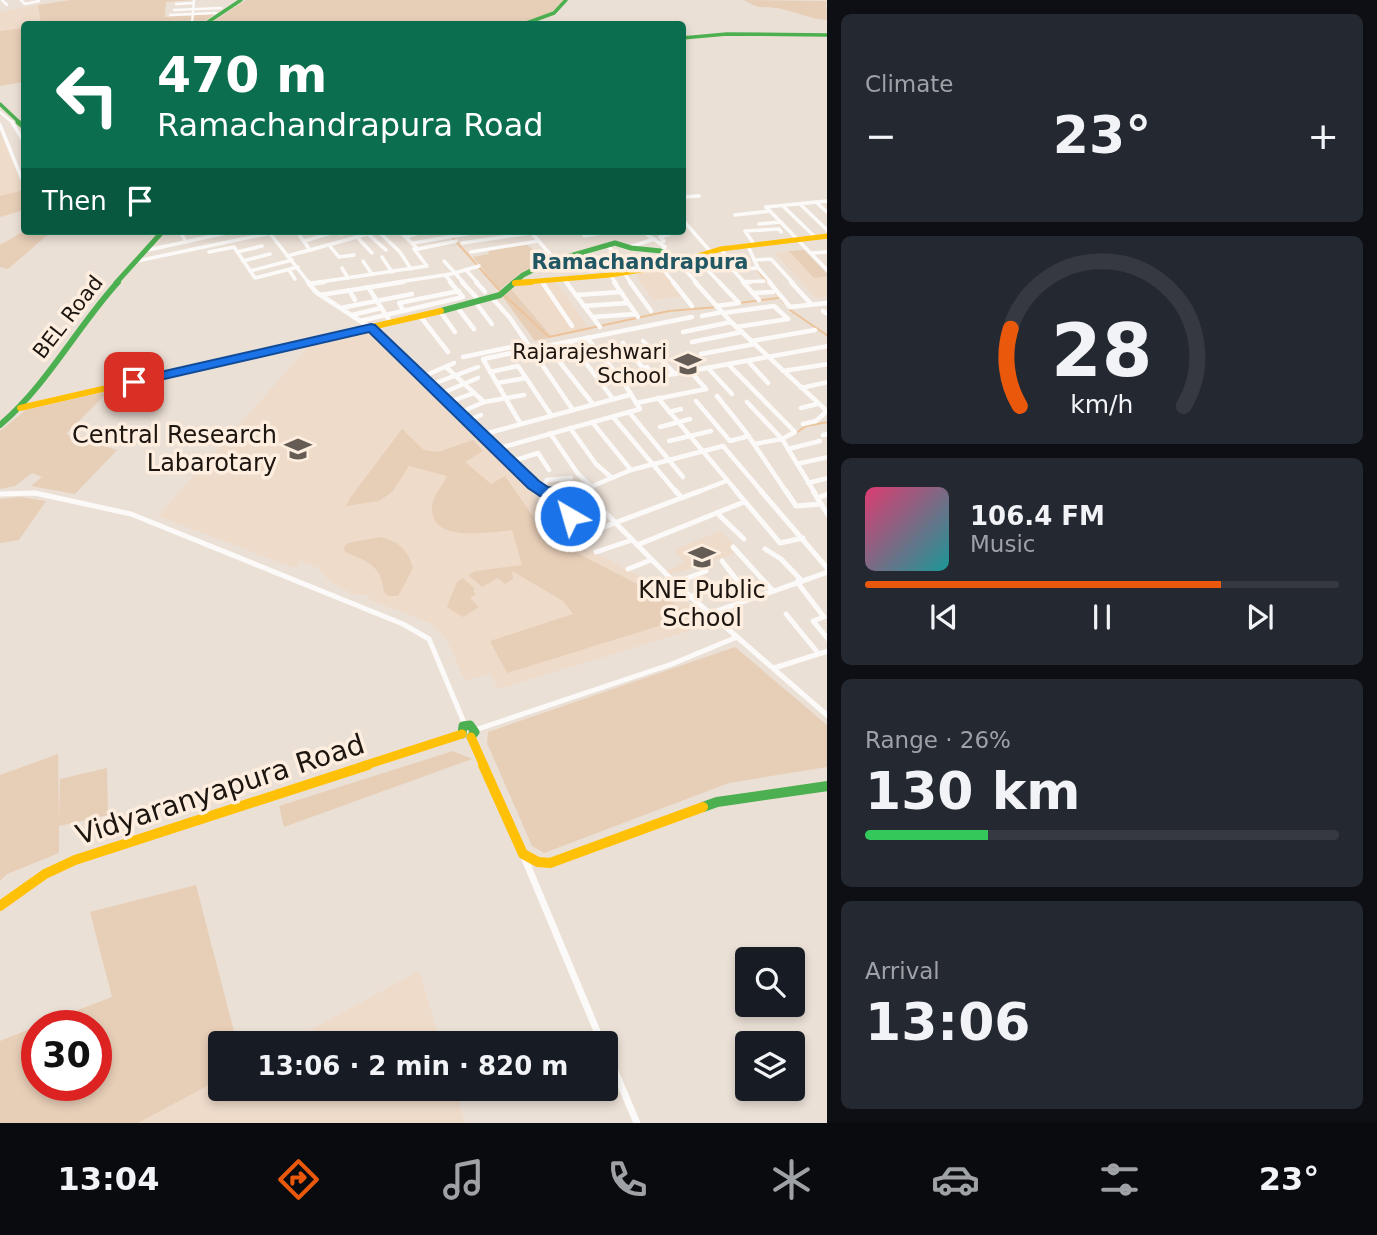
<!DOCTYPE html>
<meta charset="utf-8">
<style>
body{margin:0;font-family:"DejaVu Sans",sans-serif;background:#242831;color:#f1f3f6;height:100vh;display:flex;flex-direction:column;font-size:26px;white-space:nowrap}
*{box-sizing:border-box;margin:0}
p{font-size:23px;color:#9ea1a6}
.icon{flex:none;width:38px;height:38px;fill:none;stroke:currentColor;stroke-width:2;stroke-linecap:round;stroke-linejoin:round}
.map{position:relative;flex:1;overflow:hidden}
.sheet{display:flex;flex-direction:column;gap:14px;padding:14px;background:#0d0f14;width:550px}
.sheet>*{flex:none}
.banner{position:absolute;left:21px;top:21px;width:665px;height:214px;border-radius:7px;box-shadow:0 4px 10px #0003;background:#0b6e4f;color:#fff;overflow:hidden}
.controls{position:absolute;left:735px;top:947px;display:grid;gap:14px}
.controls a{display:grid;place-items:center;width:70px;height:70px;border-radius:7px;background:#171b24;box-shadow:0 4px 10px #0003;font-size:35px}
.speed{position:absolute;left:21px;top:1010px;display:flex;gap:14px;font-size:35px;font-weight:700;text-align:center}
.speed>*{display:grid;place-content:center;width:91px;height:91px;border-radius:50%;background:#171b24;box-shadow:0 4px 10px #0003;line-height:1}
.speed .limit{border:10px solid #d22;background:#fff;color:#111}
.pin{position:absolute;display:grid;place-items:center;width:60px;height:60px;color:#fff;margin:-30px;border-radius:14px;box-shadow:0 4px 10px #0006}
.me{position:absolute;width:77px;margin:-38px;rotate:322deg;stroke-linejoin:round;filter:drop-shadow(0 0 5px #0008)}
.turn{display:flex;align-items:center;gap:24px;height:147px;padding:0 21px;font-size:32px}
.turn .icon{width:91px;height:91px;stroke-width:2.5}
.turn b{display:block;font-size:49px;line-height:60px}
.then{display:flex;align-items:center;height:66px;padding:0 21px;background:#0003;gap:14px;font-size:26px}
.big{font-size:52px;font-weight:600;line-height:1.1}
.sheet .tile{flex:1;display:flex;flex-direction:column;justify-content:center;gap:10px;min-width:0;padding:0 24px;border-radius:10px;background:#242831}
.sheet .dial{align-items:center;gap:0}
.dial svg{height:182px;overflow:visible;fill:none;stroke:#363941;stroke-width:7;stroke-linecap:round;text-anchor:middle}
.dial text{fill:#f1f3f6;stroke:none}
.song{display:flex;align-items:center;gap:21px}
.cover{width:84px;height:84px;border-radius:10px;background:linear-gradient(135deg,hsl(340 70% 55%),hsl(180 70% 35%))}
.played{height:7px;border-radius:4px;background:linear-gradient(90deg,#ea580c 75%,#363941 75%)}
.keys{display:flex;justify-content:space-around;direction:ltr}
.heat{display:flex;justify-content:space-between;align-items:center;font-size:38px;direction:ltr}
.charge{height:10px;border-radius:5px;background:linear-gradient(90deg,#34c759 26%,#363941 0)}
.trip{position:absolute;left:208px;top:1031px;width:410px;height:70px;border-radius:7px;background:#171b24;box-shadow:0 4px 10px #0003;font-weight:600;line-height:70px;text-align:center}
.dock{display:flex;height:112px;justify-content:space-around;align-items:center;background:#090b0e;color:#9ea1a6}
.dock .icon{width:49px;height:49px}
.dock .active{color:#ea580c}
.dock b{font-size:32px;color:#f1f3f6}
main{display:flex;flex:1;min-height:0}
.map>svg:first-child{display:block}
.built{fill:#efdbca}
.green{fill:#e7ceb7}
.lines{fill:none;stroke-linecap:round;stroke-linejoin:round}
.stream{stroke:#ecc39b;stroke-width:2}
.street-far4{stroke:#fcfaf9;stroke-width:2.5}
.street-far3{stroke:#fcfaf9;stroke-width:3.5}
.street-far2{stroke:#fcfaf9;stroke-width:4.5}
.street-far1{stroke:#fcfaf9;stroke-width:5}
.street{stroke:#fcfaf9;stroke-width:7}
.fast-far4{stroke:#4caf50;stroke-width:3.5}
.fast-far3{stroke:#4caf50;stroke-width:5}
.fast-far2{stroke:#4caf50;stroke-width:6}
.fast-far1{stroke:#4caf50;stroke-width:9}
.fast{stroke:#4caf50;stroke-width:10}
.slow-far3{stroke:#ffc107;stroke-width:5}
.slow-far2{stroke:#ffc107;stroke-width:6}
.slow-far1{stroke:#ffc107;stroke-width:9}
.slow{stroke:#ffc107;stroke-width:10}
.route{fill:#1a73e8;stroke:#114b97;stroke-width:2}
.labels{text-anchor:middle;stroke-width:7;stroke-linejoin:round;paint-order:stroke}
.far-neighbourhood-label{font-size:21px;font-weight:bold;fill:#215864;stroke:#feeedf}
.far-street-label{font-size:21px;fill:#1d1610;stroke:#feeedf}
.far-poi-label{font-size:21px;fill:#1d1610;stroke:#feeedf;text-anchor:end}
.poi-label{font-size:24px;fill:#1d1610;stroke:#feeedf;text-anchor:end}
.near-street-label{font-size:28px;fill:#1d1610;stroke:#feeedf}
</style>
<main>
<div class="map">
<svg width="828" height="1123" viewBox="0 0 828 1123">
<rect width="100%" height="100%" fill="#ebe0d6"/>
<g class="built">
<path d="M 38,5 L 41,24 L 24,24 L 24,41 L 0,44 L 0,12 Z"/>
<path d="M 0,132 L 24,188 L 24,210 L 0,217 Z"/>
<path d="M 804,250 L 827,274 L 827,296 L 816,298 L 775,253 Z"/>
<path d="M 662,269 L 684,296 L 653,300 L 634,273 Z"/>
<path d="M 555,281 L 590,330 L 552,337 L 511,289 L 517,284 Z"/>
<path d="M 367,329 L 426,382 L 528,482 L 548,529 L 679,596 L 715,623 L 498,689 L 490,673 L 465,681 L 446,638 L 430,623 L 370,600 L 368,595 L 352,594 L 328,580 L 319,568 L 300,561 L 295,568 L 158,516 L 311,344 Z"/>
<path d="M 720,531 L 740,552 L 670,575 L 666,571 L 684,562 L 674,550 Z"/>
<path d="M 419,971 L 441,1043 L 286,1043 Z"/>
<path d="M 220,1079 L 220,1088 L 455,1089 L 465,1123 L 138,1123 Z"/>
</g>
<g class="green">
<path d="M 71,0 L 193,0 L 166,2 L 165,17 L 215,14 L 200,24 L 41,24 L 38,5 Z"/>
<path d="M 246,0 L 563,0 C 557,14 534,19 520,24 L 209,24 Z"/>
<path d="M 744,0 L 826,1 L 827,20 C 809,19 794,11 777,8 C 759,6 761,10 744,0 Z"/>
<path d="M 24,28 L 24,82 L 0,86 L 0,31 Z"/>
<path d="M 24,190 L 24,210 L 0,217 L 0,196 Z"/>
<path d="M 24,231 L 52,231 L 8,269 L 0,267 L 0,245 Z"/>
<path d="M 526,244 C 534,252 543,251 552,259 L 519,274 L 500,290 L 473,257 L 489,254 L 488,250 Z"/>
<path d="M 804,250 L 827,274 L 827,276 L 814,278 L 789,251 Z"/>
<path d="M 511,289 L 552,337 L 535,341 L 502,296 Z"/>
<path d="M 109,391 L 66,434 L 117,450 L 75,494 L 31,486 L 42,477 L 32,473 L 15,486 L 0,489 L 0,431 L 26,410 Z"/>
<path d="M 402,429 L 424,450 L 438,452 L 473,440 L 483,451 L 465,462 L 491,484 L 505,476 L 548,538 L 670,601 L 691,616 L 507,673 L 490,641 L 573,614 L 563,601 L 512,571 L 513,579 L 505,584 L 498,578 L 482,587 L 468,575 L 476,571 L 522,565 L 512,530 C 490,532 429,544 432,506 C 433,496 443,485 447,476 L 409,466 L 392,492 L 379,501 L 346,506 L 350,498 Z"/>
<path d="M 20,497 L 46,501 L 19,540 L 0,543 L 0,499 Z"/>
<path d="M 381,537 C 399,542 408,550 413,568 L 398,596 L 389,596 L 384,592 C 382,566 367,561 345,552 L 344,547 L 348,543 Z"/>
<path d="M 463,578 L 475,589 L 473,591 L 476,594 L 470,598 L 479,607 L 463,617 L 447,607 L 457,582 Z"/>
<path d="M 735,647 L 827,725 L 827,767 L 729,783 L 544,853 L 532,846 L 487,743 L 488,732 Z"/>
<path d="M 453,751 L 472,759 L 284,827 L 279,806 Z"/>
<path d="M 58,754 L 59,823 L 60,779 L 107,768 L 108,815 L 59,826 L 59,853 L 7,874 L 0,881 L 0,775 Z"/>
<path d="M 196,885 L 237,1043 L 220,1043 L 220,1079 L 138,1123 L 0,1123 L 0,1041 L 37,1026 L 37,1085 L 96,1085 L 96,1026 L 38,1025 L 112,997 L 90,912 Z"/>
</g>
<g class="lines">
<g class="stream">
<path d="M 453,238 L 500,291"/>
<path d="M 757,269 L 784,303"/>
<path d="M 504,295 L 549,337 L 669,311 L 717,307"/>
<path d="M 739,303 L 778,298"/>
<path d="M 790,310 L 828,336"/>
<path d="M 796,433 L 806,426 L 828,422"/>
</g>
<g class="street-far4">
<path d="M 2,0 L 7,5"/>
<path d="M 21,0 L 25,4 L 39,1"/>
<path d="M 176,4 L 193,3"/>
<path d="M 174,10 L 221,8"/>
<path d="M 170,15 L 216,13"/>
<path d="M 192,24 L 194,0"/>
<path d="M 0,112 L 13,123"/>
</g>
<g class="street-far3">
<path d="M 12,122 L 24,142"/>
<path d="M 0,125 L 24,184"/>
<path d="M 682,197 L 699,196"/>
<path d="M 816,202 L 828,213"/>
<path d="M 800,204 L 828,231"/>
<path d="M 783,206 L 815,237"/>
<path d="M 766,207 L 828,271"/>
<path d="M 766,207 L 828,201"/>
<path d="M 735,215 L 770,211"/>
<path d="M 682,219 L 710,251"/>
<path d="M 759,224 L 781,222"/>
<path d="M 180,231 L 186,242"/>
<path d="M 268,231 L 309,283"/>
<path d="M 378,231 L 400,252 L 411,269"/>
<path d="M 530,231 L 562,268 L 588,266"/>
<path d="M 642,231 L 665,247 L 661,251"/>
<path d="M 341,234 L 353,231"/>
<path d="M 368,234 L 386,250"/>
<path d="M 584,236 L 613,231"/>
<path d="M 406,237 L 424,231"/>
<path d="M 358,238 L 372,253"/>
<path d="M 304,241 L 338,231"/>
<path d="M 413,243 L 484,231"/>
<path d="M 462,243 L 531,233"/>
<path d="M 660,243 L 664,241 L 660,237 L 679,231"/>
<path d="M 754,244 L 745,231 L 779,229 L 781,232"/>
<path d="M 329,245 L 339,257 L 354,255"/>
<path d="M 607,245 L 631,271"/>
<path d="M 748,246 L 758,268 L 771,283"/>
<path d="M 630,247 L 654,239"/>
<path d="M 418,249 L 456,241"/>
<path d="M 721,249 L 737,270"/>
<path d="M 148,250 L 235,231"/>
<path d="M 310,250 L 378,231"/>
<path d="M 209,252 L 234,247 L 255,278 L 298,267"/>
<path d="M 237,252 L 262,246"/>
<path d="M 471,252 L 538,241"/>
<path d="M 812,253 L 828,252"/>
<path d="M 287,256 L 310,250 L 300,236"/>
<path d="M 694,256 L 720,283"/>
<path d="M 382,257 L 392,272"/>
<path d="M 754,260 L 771,259 L 793,283"/>
<path d="M 137,261 L 280,231"/>
<path d="M 243,261 L 270,254"/>
<path d="M 363,261 L 372,274"/>
<path d="M 444,261 L 464,283"/>
<path d="M 677,261 L 697,283"/>
<path d="M 661,267 L 674,283"/>
<path d="M 342,268 L 348,278"/>
<path d="M 289,270 L 295,279"/>
<path d="M 466,270 L 478,283"/>
<path d="M 727,270 L 758,268"/>
<path d="M 733,270 L 745,283"/>
<path d="M 250,271 L 292,260"/>
<path d="M 624,273 L 631,283"/>
<path d="M 445,275 L 452,283"/>
<path d="M 610,275 L 616,283"/>
<path d="M 564,279 L 567,283"/>
<path d="M 542,281 L 544,283"/>
<path d="M 743,282 L 764,281"/>
<path d="M 313,283 L 427,266 L 414,249 L 418,249 L 399,231"/>
<path d="M 392,283 L 451,274 L 479,266"/>
</g>
<g class="street-far2">
<path d="M 308,282 L 316,292 L 371,328 L 533,485 L 545,492 L 583,490 L 586,493"/>
<path d="M 462,282 L 476,297 L 476,303 L 492,324"/>
<path d="M 476,282 L 485,292"/>
<path d="M 542,282 L 572,326"/>
<path d="M 566,282 L 600,327"/>
<path d="M 614,282 L 638,317"/>
<path d="M 630,282 L 651,311"/>
<path d="M 673,282 L 692,306"/>
<path d="M 695,282 L 731,322 L 828,412"/>
<path d="M 743,282 L 759,300"/>
<path d="M 743,282 L 750,282"/>
<path d="M 769,282 L 790,307 L 828,303"/>
<path d="M 791,282 L 811,304"/>
<path d="M 309,284 L 324,282"/>
<path d="M 368,287 L 391,323"/>
<path d="M 349,290 L 355,300"/>
<path d="M 753,293 L 773,292"/>
<path d="M 320,295 L 403,282"/>
<path d="M 576,295 L 621,292"/>
<path d="M 492,298 L 510,318 L 573,410"/>
<path d="M 584,306 L 628,303"/>
<path d="M 716,306 L 739,303 L 719,282"/>
<path d="M 457,307 L 474,329"/>
<path d="M 341,308 L 412,294"/>
<path d="M 403,310 L 399,303 L 459,291"/>
<path d="M 440,311 L 455,332"/>
<path d="M 823,311 L 828,314"/>
<path d="M 723,313 L 774,306 L 788,319"/>
<path d="M 352,315 L 381,308"/>
<path d="M 420,316 L 448,352"/>
<path d="M 702,316 L 722,312"/>
<path d="M 593,317 L 636,314"/>
<path d="M 360,321 L 463,297 L 450,282"/>
<path d="M 736,327 L 788,319"/>
<path d="M 683,332 L 731,322"/>
<path d="M 643,341 L 675,374"/>
<path d="M 752,341 L 815,330"/>
<path d="M 570,342 L 613,399"/>
<path d="M 692,342 L 742,332"/>
<path d="M 623,343 L 643,368 L 647,367 L 655,377"/>
<path d="M 512,353 L 483,359 L 520,423"/>
<path d="M 701,354 L 755,344"/>
<path d="M 463,357 L 526,344"/>
<path d="M 748,361 L 768,383"/>
<path d="M 728,364 L 795,432 L 782,439 L 754,444"/>
<path d="M 446,367 L 484,402"/>
<path d="M 708,368 L 732,394"/>
<path d="M 690,371 L 706,389"/>
<path d="M 783,371 L 828,364"/>
<path d="M 490,372 L 518,366 L 551,415"/>
<path d="M 422,377 L 454,363"/>
<path d="M 497,383 L 526,378"/>
<path d="M 624,383 L 828,346"/>
<path d="M 430,385 L 478,367"/>
<path d="M 801,388 L 828,382"/>
<path d="M 440,394 L 478,378"/>
<path d="M 717,396 L 745,431 L 787,493"/>
<path d="M 658,398 L 738,493"/>
<path d="M 696,401 L 730,441 L 749,436"/>
<path d="M 449,402 L 474,393"/>
<path d="M 747,402 L 782,439 L 815,493"/>
<path d="M 636,403 L 706,389"/>
<path d="M 593,404 L 547,346 L 692,317"/>
<path d="M 801,408 L 817,404"/>
<path d="M 629,412 L 683,477"/>
<path d="M 669,412 L 681,409"/>
<path d="M 459,413 L 484,402 L 524,395"/>
<path d="M 613,417 L 677,493"/>
<path d="M 467,421 L 481,415"/>
<path d="M 592,422 L 631,470"/>
<path d="M 803,424 L 816,421 L 826,412"/>
<path d="M 660,427 L 690,419"/>
<path d="M 570,428 L 596,464 L 612,478"/>
<path d="M 550,433 L 578,474 L 592,487"/>
<path d="M 481,435 L 629,395"/>
<path d="M 823,435 L 828,434"/>
<path d="M 669,441 L 711,431"/>
<path d="M 496,449 L 640,409 L 624,383 L 587,338"/>
<path d="M 788,449 L 820,441"/>
<path d="M 510,462 L 538,453 L 549,470"/>
<path d="M 797,464 L 828,457"/>
<path d="M 808,483 L 828,478"/>
<path d="M 542,490 L 547,480 L 571,478"/>
<path d="M 583,490 L 631,470 L 723,446 L 763,493"/>
<path d="M 695,493 L 726,481"/>
</g>
<g class="street-far1">
<path d="M 543,491 L 565,491"/>
<path d="M 584,491 L 675,583 L 828,716"/>
<path d="M 676,491 L 681,497"/>
<path d="M 736,491 L 780,543 L 803,538"/>
<path d="M 761,491 L 828,569"/>
<path d="M 786,491 L 796,506 L 821,504"/>
<path d="M 813,491 L 828,515"/>
<path d="M 559,492 L 568,516 L 578,513"/>
<path d="M 0,494 L 35,493 L 131,514 L 403,624 L 429,639 L 465,725"/>
<path d="M 817,498 L 828,494"/>
<path d="M 717,513 L 744,539"/>
<path d="M 556,520 L 568,516"/>
<path d="M 572,539 L 700,491"/>
<path d="M 637,545 L 744,502"/>
<path d="M 733,547 L 773,591"/>
<path d="M 765,549 L 781,559 L 802,581"/>
<path d="M 596,552 L 632,540"/>
<path d="M 722,561 L 751,598"/>
<path d="M 628,569 L 651,560"/>
<path d="M 797,582 L 824,617 L 813,621 L 828,639"/>
<path d="M 675,583 L 706,571"/>
<path d="M 690,597 L 723,584"/>
<path d="M 708,614 L 828,572"/>
<path d="M 786,614 L 818,653"/>
<path d="M 774,668 L 828,651"/>
<path d="M 475,730 L 672,664 L 737,637"/>
</g>
<g class="street">
<path d="M 524,857 L 602,1043"/>
<path d="M 606,1050 L 637,1123"/>
</g>
<g class="fast-far4">
<path d="M 205,24 L 241,0"/>
<path d="M 524,24 L 554,13 L 566,0"/>
<path d="M 682,38 L 727,34 L 828,35"/>
<path d="M 0,104 L 20,123"/>
</g>
<g class="fast-far3">
<path d="M 18,122 L 24,127"/>
<path d="M 116,283 L 163,231"/>
<path d="M 513,283 L 523,275 L 549,262 L 615,243 L 631,248 L 661,251 L 677,261"/>
</g>
<g class="fast-far2">
<path d="M 441,311 L 500,295 L 515,282"/>
<path d="M 0,425 C 47,385 77,327 118,282"/>
</g>
<path class="fast-far1" d="M 462,734 L 463,726 L 470,725 L 475,732 L 471,737"/>
<path class="fast" d="M 703,807 L 717,802 L 828,786"/>
<path class="slow-far3" d="M 515,283 L 610,275 L 661,267 L 721,249 L 828,236"/>
<g class="slow-far2">
<path d="M 515,283 L 531,282"/>
<path d="M 20,408 L 441,311"/>
</g>
<g class="slow-far1">
<path d="M 471,737 L 484,766"/>
<path d="M 363,766 L 462,734"/>
</g>
<g class="slow">
<path d="M 483,765 L 523,854 L 538,862 L 550,863 L 703,807"/>
<path d="M 0,906 L 45,874 L 75,860 L 368,765"/>
</g>
</g>
<path class="route" d="M 371,324 L 375,325 L 539,481 L 548,487 L 564,489 L 569,503 L 577,516 L 575,520 L 564,520 L 552,497 L 540,496 L 528,488 L 369,332 L 134,386 L 128,382 L 134,378 Z"/>
<defs>
<symbol id="school-bare" viewBox="-9 -9 18 18"><path d="M0-5L7-2L0 1L-7-2ZM-4 1L0 2.5L4 1V4Q0 6-4 4Z" fill="#655d55" stroke="#feeedf" stroke-width="2.5" paint-order="stroke"/></symbol>
<symbol id="university-bare" viewBox="-9 -9 18 18"><path d="M0-5L7-2L0 1L-7-2ZM-4 1L0 2.5L4 1V4Q0 6-4 4Z" fill="#655d55" stroke="#feeedf" stroke-width="2.5" paint-order="stroke"/></symbol>
</defs>
<g fill-rule="evenodd">
<use href="#school-bare" x="669" y="345" width="38" height="38"/>
<use href="#university-bare" x="279" y="430" width="38" height="38"/>
<use href="#school-bare" x="683" y="538" width="38" height="38"/>
</g>
<g class="labels">
<g class="far-neighbourhood-label">
<text x="640" y="269">Ramachandrapura</text>
</g>
<g class="far-street-label">
<text transform="translate(68 317) rotate(-52)" y="7">BEL Road</text>
</g>
<g class="far-poi-label">
<text x="667" y="359">Rajarajeshwari<tspan x="667" dy="24">School</tspan></text>
</g>
<g class="poi-label">
<text x="277" y="443">Central Research<tspan x="277" dy="28">Labarotary</tspan></text>
<text x="702" y="598" text-anchor="middle">KNE Public<tspan x="702" dy="28">School</tspan></text>
</g>
<g class="near-street-label">
<text transform="translate(220 789) rotate(-18)" y="10">Vidyaranyapura Road</text>
</g>
</g>
</svg>
<div class="controls">
<a><svg class="icon" aria-label="search" viewBox="0 0 24 24"><circle cx="10" cy="10" r="6"/><path d="M15 15l6 6"/></svg></a>
<a><svg class="icon" aria-label="layers" viewBox="0 0 24 24"><path d="M12 4l9 5-9 5-9-5zM3 14l9 5 9-5"/></svg></a>
</div>
<div class="speed"><div class="limit">30</div></div>
<div class="pin" style="left:134px;top:382px;background:#d93025"><svg class="icon" aria-label="arrive" viewBox="0 0 24 24"><path d="M6 21V4h12l-3 4 3 4H6"/></svg></div>
<svg class="me" style="left:570px;top:516px" viewBox="-20 -20 40 40"><circle r="17" fill="#1a73e8" stroke="#fff" stroke-width="3"/><path d="M0-11L8 9 0 5-8 9z" fill="#fff"/></svg>
<div class="trip">13:06 · 2 min · 820 m</div>
<div class="banner">
<div class="turn"><svg class="icon" aria-label="left" viewBox="0 0 24 24"><path d="M17 20v-9H6M10 6l-5 5 5 5"/></svg><div><b>470 m</b>Ramachandrapura Road</div></div>
<div class="then">Then<svg class="icon" aria-label="arrive" viewBox="0 0 24 24"><path d="M6 21V4h12l-3 4 3 4H6"/></svg></div>
</div>
</div>
<section class="sheet">
<div class="tile"><p>Climate</p>
<div class="heat"><a>−</a><b class="big">23°</b><a>+</a></div>
</div>
<div class="tile dial"><svg viewBox="0 0 100 80">
<path d="M14 69A42 42 0 1 1 86 69"/>
<path d="M14 69A42 42 0 0 1 10 35" stroke="#ea580c"/>
<text x="50" y="56" font-size="32" font-weight="700">28</text>
<text x="50" y="72" font-size="11">km/h</text>
</svg></div>
<div class="tile">
<div class="song"><i class="cover"></i><div><b>106.4 FM</b><p>Music</p></div></div>
<div class="played"></div>
<div class="keys"><svg class="icon" aria-label="previous" viewBox="0 0 24 24"><path d="M18 5L8 12l10 7zM5 5v14"/></svg><svg class="icon" aria-label="pause" viewBox="0 0 24 24"><path d="M8 5v14M16 5v14"/></svg><svg class="icon" aria-label="next" viewBox="0 0 24 24"><path d="M6 5l10 7-10 7zM19 5v14"/></svg></div>
</div>
<div class="tile"><p>Range · 26%</p><b class="big">130 km</b><div class="charge"></div></div>
<div class="tile"><p>Arrival</p><b class="big">13:06</b></div>
</section>
</main>
<nav class="dock">
<b>13:04</b>
<svg class="icon active" aria-label="directions" viewBox="0 0 24 24"><path d="M12 3l9 9-9 9-9-9zM9 14v-3h6M13 9l2 2-2 2"/></svg>
<svg class="icon" aria-label="music" viewBox="0 0 24 24"><path d="M9 18V5l10-2v13"/><circle cx="6" cy="18" r="3"/><circle cx="16" cy="16" r="3"/></svg>
<svg class="icon" aria-label="phone" viewBox="0 0 24 24"><path d="M5 4h4l2 5-3 2q2 4 5 5l2-3 5 2v4C11 20 4 13 5 4z"/></svg>
<svg class="icon" aria-label="climate" viewBox="0 0 24 24"><path d="M12 3v18M4 7l16 10M4 17L20 7"/></svg>
<svg class="icon" aria-label="car" viewBox="0 0 24 24"><path d="M5 17H2v-5l4-1 3-4h7l3 4 3 1v5h-3M9 17h6M6 11h13"/><circle cx="7" cy="17" r="2"/><circle cx="17" cy="17" r="2"/></svg>
<svg class="icon" aria-label="filters" viewBox="0 0 24 24"><path d="M4 7h16M4 17h16"/><circle cx="9" cy="7" r="2"/><circle cx="15" cy="17" r="2"/></svg>
<b>23°</b>
</nav>
